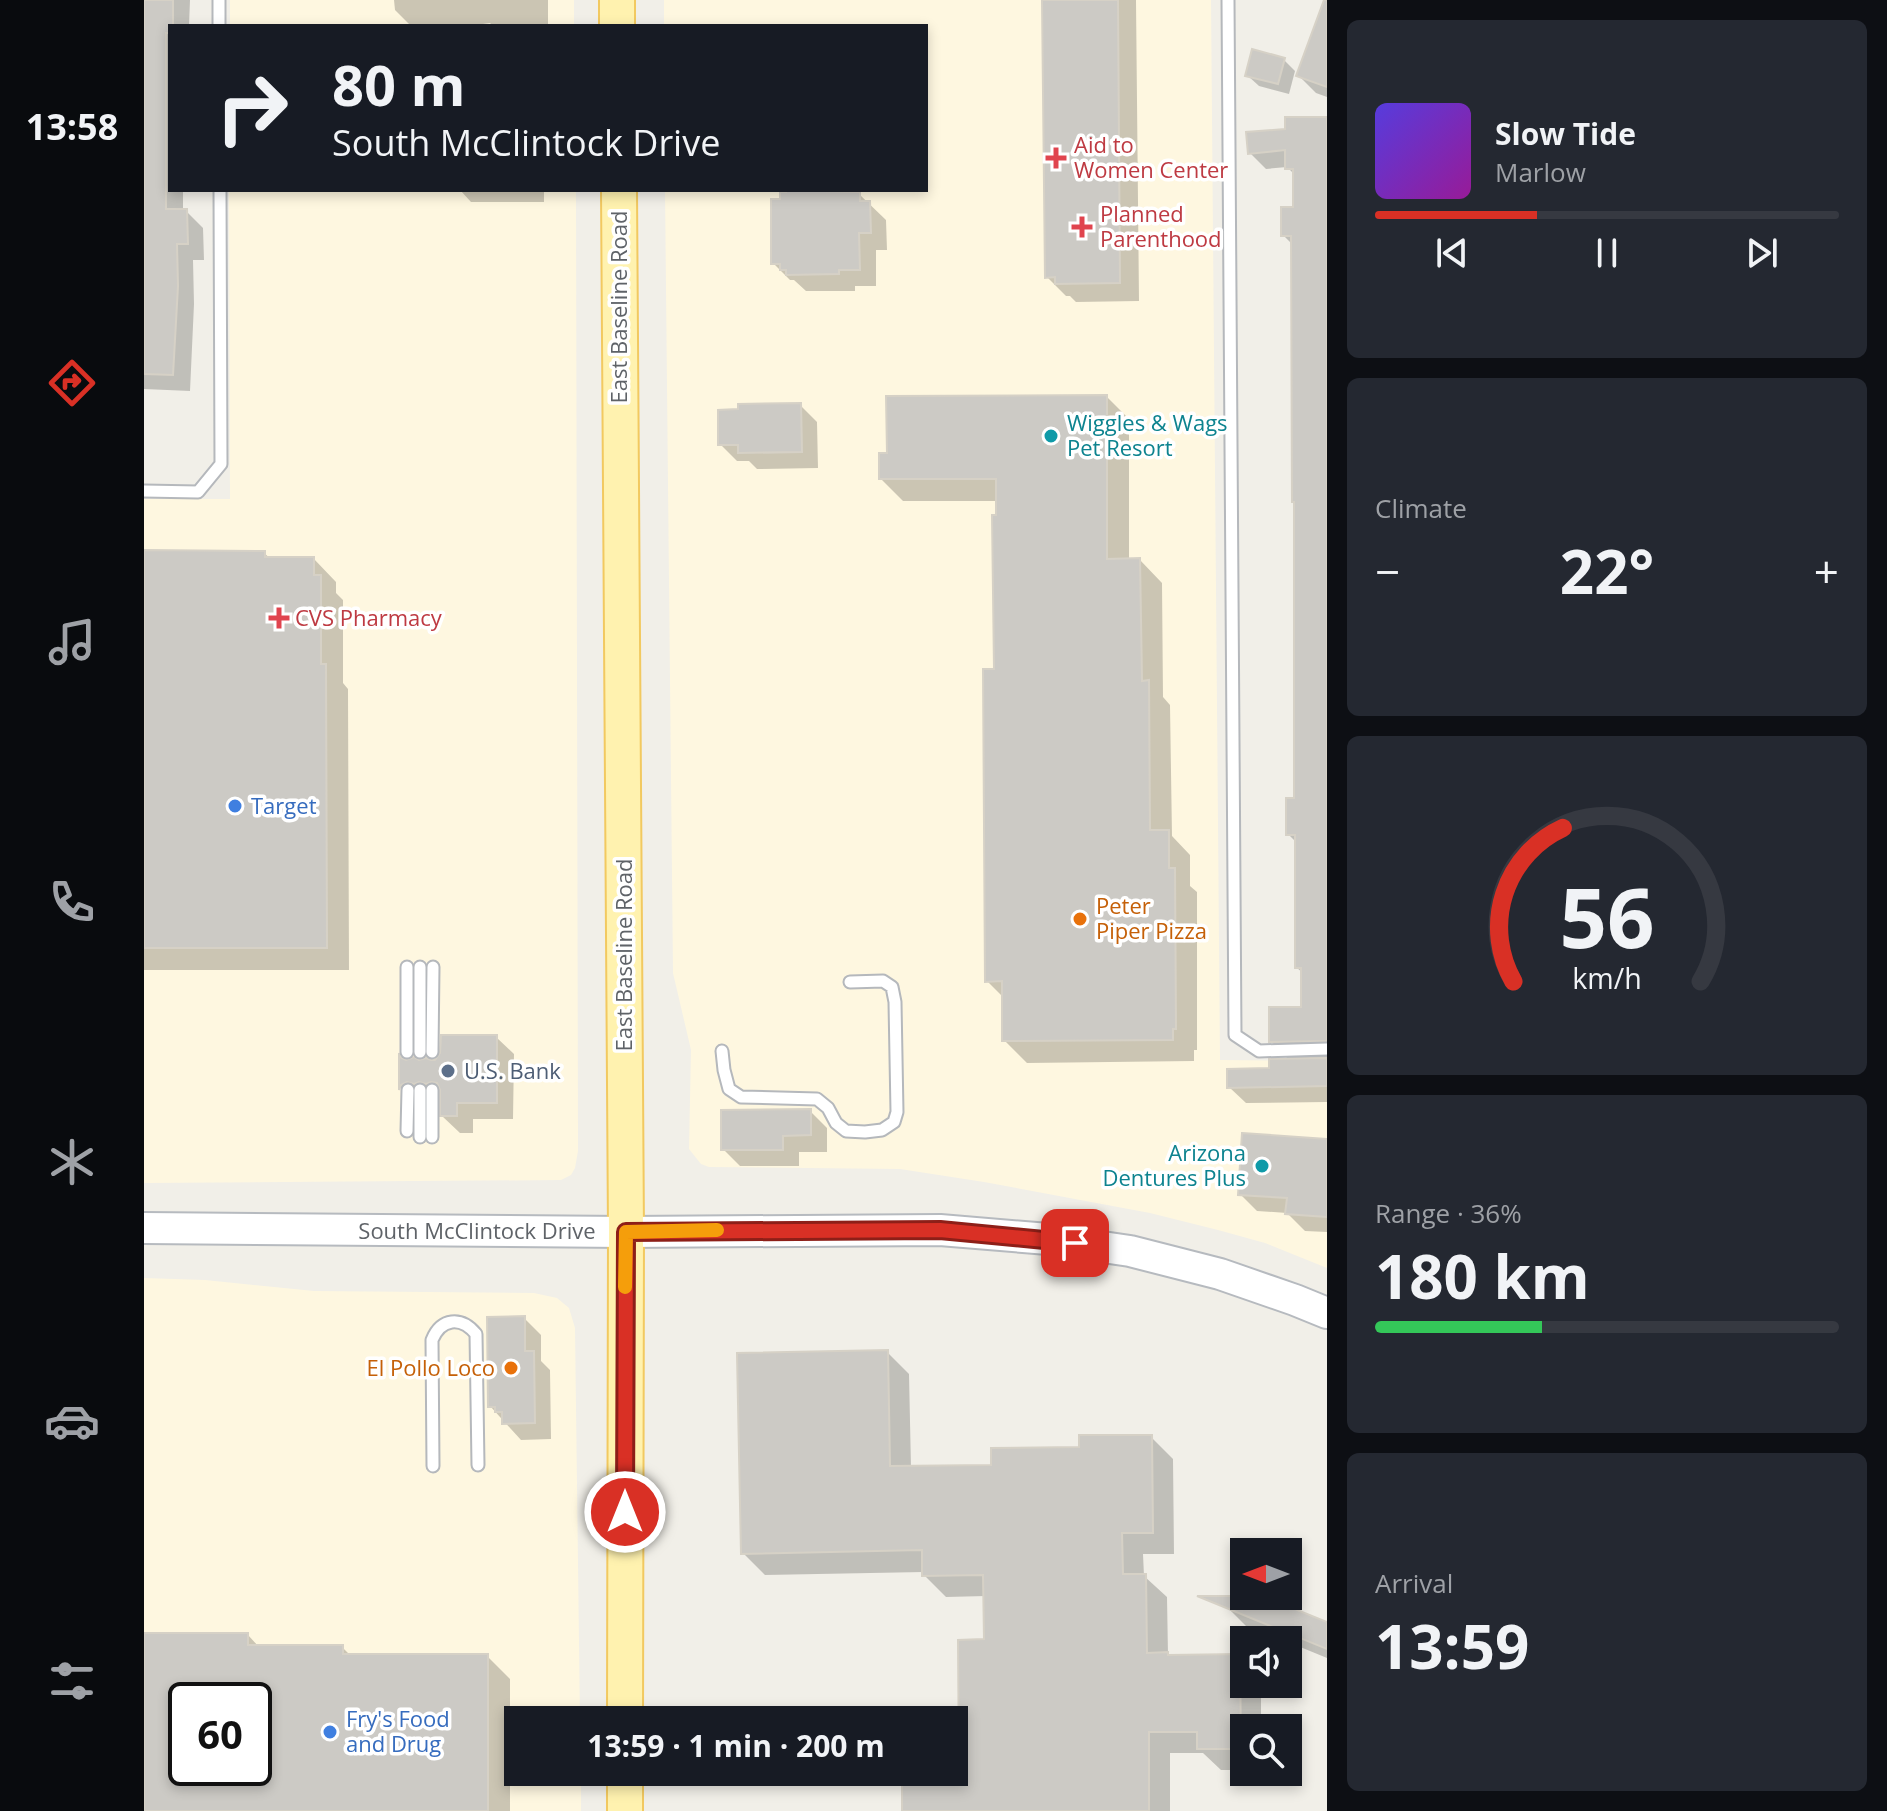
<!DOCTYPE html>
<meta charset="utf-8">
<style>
body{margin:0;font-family:"Open Sans",sans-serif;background:#242831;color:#f1f3f6;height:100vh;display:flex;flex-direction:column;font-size:30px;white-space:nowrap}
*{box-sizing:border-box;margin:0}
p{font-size:26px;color:#9ea1a6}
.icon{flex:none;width:44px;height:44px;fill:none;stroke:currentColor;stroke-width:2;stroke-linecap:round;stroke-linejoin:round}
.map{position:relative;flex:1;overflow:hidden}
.drawer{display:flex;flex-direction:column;gap:20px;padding:20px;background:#0d0f14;width:560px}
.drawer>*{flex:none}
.hud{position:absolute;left:24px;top:24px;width:760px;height:168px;border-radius:0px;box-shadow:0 4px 12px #0003;background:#171b24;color:#f1f3f6;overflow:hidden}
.needle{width:52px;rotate:270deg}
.buttons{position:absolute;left:1086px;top:1538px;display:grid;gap:16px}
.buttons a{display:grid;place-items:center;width:72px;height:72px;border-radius:0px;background:#171b24;box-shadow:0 4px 12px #0003;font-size:40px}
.speed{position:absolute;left:24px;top:1682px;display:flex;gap:16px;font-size:40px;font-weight:700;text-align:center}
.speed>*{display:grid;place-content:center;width:104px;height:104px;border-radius:50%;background:#171b24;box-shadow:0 4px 12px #0003;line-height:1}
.speed .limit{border:4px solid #111;border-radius:12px;background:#fff;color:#111}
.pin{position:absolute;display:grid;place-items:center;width:68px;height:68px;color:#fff;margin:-34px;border-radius:16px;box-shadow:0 4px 12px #0006}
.me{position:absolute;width:88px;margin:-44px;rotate:0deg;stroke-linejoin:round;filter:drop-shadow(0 0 6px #0008)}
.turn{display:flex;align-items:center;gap:28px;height:168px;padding:0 32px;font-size:36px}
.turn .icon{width:104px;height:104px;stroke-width:2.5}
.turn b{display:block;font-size:56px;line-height:68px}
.big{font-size:60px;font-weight:700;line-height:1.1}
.drawer .card{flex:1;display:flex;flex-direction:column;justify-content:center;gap:12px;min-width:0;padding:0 28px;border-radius:12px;background:#242831}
.drawer .dial{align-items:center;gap:0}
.dial svg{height:208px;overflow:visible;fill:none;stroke:#363941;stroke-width:7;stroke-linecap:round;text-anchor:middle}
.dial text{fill:#f1f3f6;stroke:none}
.song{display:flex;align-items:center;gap:24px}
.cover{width:96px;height:96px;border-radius:12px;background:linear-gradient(135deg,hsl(250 70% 55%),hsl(300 70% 35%))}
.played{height:8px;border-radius:4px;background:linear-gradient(90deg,#d93025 35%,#363941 35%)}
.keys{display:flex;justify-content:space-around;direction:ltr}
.heat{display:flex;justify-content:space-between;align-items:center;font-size:44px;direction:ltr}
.charge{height:12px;border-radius:6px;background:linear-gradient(90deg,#34c759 36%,#363941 0)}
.trip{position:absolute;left:360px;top:1706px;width:464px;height:80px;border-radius:0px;background:#171b24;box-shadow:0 4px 12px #0003;font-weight:700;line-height:80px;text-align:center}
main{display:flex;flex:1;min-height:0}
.tab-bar{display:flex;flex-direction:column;width:144px;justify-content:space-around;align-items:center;background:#090b0e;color:#9ea1a6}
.tab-bar .icon{width:56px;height:56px}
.tab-bar .active{color:#d93025}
.tab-bar b{font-size:36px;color:#f1f3f6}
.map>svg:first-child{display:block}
.commercial{fill:#fef7e0;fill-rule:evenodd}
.shadow{fill:#0003;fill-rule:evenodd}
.building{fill:#cccac5;stroke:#d6d1c6;stroke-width:2;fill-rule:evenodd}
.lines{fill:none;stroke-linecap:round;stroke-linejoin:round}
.lane-casing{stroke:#b5b8bc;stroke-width:15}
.secondary-casing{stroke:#b6babf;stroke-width:34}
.primary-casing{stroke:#f2c960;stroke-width:38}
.lane{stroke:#fff;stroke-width:11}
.secondary{stroke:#fff;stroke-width:30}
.primary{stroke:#fff2af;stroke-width:34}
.route-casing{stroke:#8d1f18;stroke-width:20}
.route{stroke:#d93025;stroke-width:14}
.slow{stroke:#f59e0b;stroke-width:14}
.health-dot{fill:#e0444e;stroke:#fff;stroke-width:3}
.culture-dot{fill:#0f9aa8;stroke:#fff;stroke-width:3}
.shop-dot{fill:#3f7fe0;stroke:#fff;stroke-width:3}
.food-dot{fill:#e8710a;stroke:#fff;stroke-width:3}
.service-dot{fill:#5c6f8a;stroke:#fff;stroke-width:3}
.labels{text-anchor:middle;stroke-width:7;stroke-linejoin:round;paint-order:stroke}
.health-label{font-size:22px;fill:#be3a42;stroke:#fff;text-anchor:start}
.street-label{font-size:22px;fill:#5f6368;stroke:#fff}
.culture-label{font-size:22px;fill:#0d838f;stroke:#fff;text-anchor:start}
.shop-label{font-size:22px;fill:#366cbe;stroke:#fff;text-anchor:start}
.food-label{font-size:22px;fill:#c56008;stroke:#fff;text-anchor:start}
.service-label{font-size:22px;fill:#4e5e75;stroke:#fff;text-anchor:start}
</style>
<main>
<nav class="tab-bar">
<b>13:58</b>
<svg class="icon active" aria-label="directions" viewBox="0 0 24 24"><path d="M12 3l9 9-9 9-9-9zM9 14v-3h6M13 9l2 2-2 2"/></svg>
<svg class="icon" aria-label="music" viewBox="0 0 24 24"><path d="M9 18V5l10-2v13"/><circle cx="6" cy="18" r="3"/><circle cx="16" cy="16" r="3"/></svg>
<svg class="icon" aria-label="phone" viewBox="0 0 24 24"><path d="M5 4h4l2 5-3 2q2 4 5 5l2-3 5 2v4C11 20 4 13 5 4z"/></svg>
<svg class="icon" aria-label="climate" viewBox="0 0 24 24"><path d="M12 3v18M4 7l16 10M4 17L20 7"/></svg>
<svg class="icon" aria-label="car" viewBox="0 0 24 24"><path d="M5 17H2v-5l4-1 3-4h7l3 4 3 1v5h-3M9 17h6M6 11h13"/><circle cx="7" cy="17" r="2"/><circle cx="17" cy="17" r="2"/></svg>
<svg class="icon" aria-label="filters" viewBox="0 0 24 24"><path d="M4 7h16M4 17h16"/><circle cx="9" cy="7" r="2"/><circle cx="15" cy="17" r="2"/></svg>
</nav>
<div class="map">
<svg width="1183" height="1811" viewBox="0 0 1183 1811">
<rect width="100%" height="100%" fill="#f1efe8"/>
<g class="commercial">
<rect x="86" y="0" width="344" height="26"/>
<path d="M 520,0 L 1067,0 L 1076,1060 L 1183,1061 L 1183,1268 L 1121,1243 L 1074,1230 L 1006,1213 L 840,1182 L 756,1169 L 565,1167 L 557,1164 L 545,1149 L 547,1050 L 529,973 L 521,190 L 782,190 L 782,26 L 520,26 Z"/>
<path d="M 85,190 L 432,190 L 434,1151 L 431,1168 L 427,1175 L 417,1180 L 0,1183 L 0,499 L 86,499 Z"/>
<path d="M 0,1278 L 61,1280 L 170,1291 L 390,1293 L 413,1298 L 425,1308 L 431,1328 L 436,1720 L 374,1720 L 374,1772 L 437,1772 L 437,1811 L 0,1811 ZM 42,1700 L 110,1700 L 110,1768 L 42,1768 Z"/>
</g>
<g class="shadow">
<path d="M 0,0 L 46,0 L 45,26 L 26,26 L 26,190 L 39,190 L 39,211 L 42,211 L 59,228 L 60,260 L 49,260 L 50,304 L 46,391 L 0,389 Z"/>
<path d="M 250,0 L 404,0 L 404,26 L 349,26 L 346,23 L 325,26 L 267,26 L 251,10 Z"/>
<path d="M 900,0 L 992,0 L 995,301 L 932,302 L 926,296 L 922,296 L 903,277 Z"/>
<path d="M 1183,36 L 1183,97 L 1172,93 L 1155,76 Z"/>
<path d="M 1140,60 L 1151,71 L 1145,94 L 1115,86 L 1103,75 Z"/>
<path d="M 1183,119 L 1183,1102 L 1102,1103 L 1085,1087 L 1146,1061 L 1127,1041 L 1159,1009 L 1159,973 L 1153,968 L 1153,843 L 1144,834 L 1152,800 L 1152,504 L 1150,502 L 1149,245 L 1139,235 L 1151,209 L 1151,175 L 1143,167 L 1122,169 L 1106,153 L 1143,130 Z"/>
<path d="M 316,190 L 400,190 L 400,202 L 327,202 Z"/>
<path d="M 644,190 L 690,190 L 694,194 L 715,194 L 742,220 L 743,250 L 732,250 L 732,286 L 711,286 L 711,291 L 662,291 L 650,280 L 646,280 L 629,263 L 638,201 L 644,194 Z"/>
<path d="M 963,397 L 985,419 L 985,561 L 996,560 L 1018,583 L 1019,697 L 1026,705 L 1028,836 L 1046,855 L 1046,886 L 1053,892 L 1053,1050 L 1050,1050 L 1050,1061 L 883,1063 L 860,1040 L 860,998 L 843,981 L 852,671 L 854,501 L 759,501 L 737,479 Z"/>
<path d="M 656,405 L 673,422 L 674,468 L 613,469 L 605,461 L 593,461 L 576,444 Z"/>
<path d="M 0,552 L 120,553 L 127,559 L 170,559 L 192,582 L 192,593 L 199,600 L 199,683 L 204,689 L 205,970 L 0,970 Z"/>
<path d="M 352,1037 L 370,1054 L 369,1119 L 329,1119 L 329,1133 L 316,1133 L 298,1116 L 298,1100 L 293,1098 L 288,1100 L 282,1098 L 274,1102 L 272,1105 L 257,1090 L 257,1058 L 262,1063 L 289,1063 Z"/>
<path d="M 666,1111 L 683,1128 L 683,1152 L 655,1152 L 655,1166 L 596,1166 L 579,1149 Z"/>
<path d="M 1183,1141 L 1183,1232 L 1161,1231 L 1143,1213 L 1113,1211 L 1096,1194 Z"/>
<path d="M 380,1318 L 397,1335 L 397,1361 L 406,1370 L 407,1439 L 377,1440 L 346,1406 Z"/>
<path d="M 743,1352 L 765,1374 L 767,1468 L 849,1467 L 1007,1437 L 1029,1459 L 1030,1554 L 999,1554 L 1000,1576 L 1023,1597 L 1024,1655 L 1026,1657 L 1095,1656 L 1100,1662 L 1100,1684 L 1117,1684 L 1117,1728 L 1100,1728 L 1100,1770 L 1077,1770 L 1059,1753 L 1026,1753 L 1026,1811 L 760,1811 L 760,1772 L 810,1772 L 810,1740 L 817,1740 L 842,1641 L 842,1596 L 802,1597 L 780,1575 L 780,1572 L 621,1575 L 599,1553 Z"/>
<path d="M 1093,1588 L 1100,1591 L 1100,1596 L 1113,1596 L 1183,1624 L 1183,1658 L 1144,1642 L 1144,1640 L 1138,1640 L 1102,1626 L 1085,1609 Z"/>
<path d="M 0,1635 L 104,1635 L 115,1647 L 198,1647 L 207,1656 L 343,1656 L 366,1679 L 366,1811 L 0,1811 ZM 42,1700 L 110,1700 L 110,1768 L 42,1768 Z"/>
</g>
<g class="building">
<path d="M 0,0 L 29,0 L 29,26 L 26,26 L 26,33 L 22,33 L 22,209 L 43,209 L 44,244 L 33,244 L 34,286 L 29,375 L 0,374 Z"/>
<path d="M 898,0 L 974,0 L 976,283 L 911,284 L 911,277 L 901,278 Z"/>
<path d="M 1180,0 L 1183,0 L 1183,87 L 1152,76 Z"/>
<path d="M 1108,49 L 1141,58 L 1134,84 L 1101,76 Z"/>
<path d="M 1141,117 L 1183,117 L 1183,1041 L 1125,1042 L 1125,1007 L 1157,1007 L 1157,968 L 1151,968 L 1151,835 L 1142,835 L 1142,798 L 1150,798 L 1150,502 L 1148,502 L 1147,236 L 1137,236 L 1137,207 L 1149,207 L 1149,169 L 1141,169 L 1141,150 L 1104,154 L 1102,132 L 1141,129 Z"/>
<path d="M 642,190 L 716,192 L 716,201 L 726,201 L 727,233 L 715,233 L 716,270 L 695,270 L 695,274 L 642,275 L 642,270 L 636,270 L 636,264 L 627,264 L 627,199 L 636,199 L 636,192 L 642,192 Z"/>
<path d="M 963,395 L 963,559 L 996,558 L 998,681 L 1005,680 L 1006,830 L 1025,830 L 1025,868 L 1031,868 L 1032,1029 L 1029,1029 L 1029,1040 L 858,1041 L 858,981 L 841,982 L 839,669 L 850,669 L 848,515 L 852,515 L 852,479 L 735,479 L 735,453 L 743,453 L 742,396 Z"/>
<path d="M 657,403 L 658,452 L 594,453 L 594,445 L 574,445 L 574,410 L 594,409 L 594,404 Z"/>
<path d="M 0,550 L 121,551 L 121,557 L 170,557 L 170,575 L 177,575 L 177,664 L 182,664 L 183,948 L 0,948 Z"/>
<path d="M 297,1035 L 353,1035 L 353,1103 L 313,1103 L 313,1116 L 296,1116 L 296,1090 L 293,1083 L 287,1082 L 282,1084 L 275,1082 L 270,1084 L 263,1082 L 257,1085 L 255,1090 L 255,1053 L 256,1057 L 262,1060 L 270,1057 L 275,1060 L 282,1058 L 287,1060 L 291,1060 L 296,1053 Z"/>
<path d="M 1183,1058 L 1183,1086 L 1083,1088 L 1083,1069 L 1125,1068 L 1125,1059 Z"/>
<path d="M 667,1109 L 667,1135 L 639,1136 L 639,1150 L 577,1150 L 577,1110 Z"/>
<path d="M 1098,1133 L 1183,1139 L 1183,1217 L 1141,1214 L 1143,1198 L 1094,1195 Z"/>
<path d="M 381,1316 L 381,1351 L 390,1351 L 391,1423 L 358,1424 L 358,1412 L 351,1412 L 351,1407 L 344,1407 L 343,1317 Z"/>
<path d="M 744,1350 L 746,1466 L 847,1465 L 847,1448 L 935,1447 L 935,1435 L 1008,1435 L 1009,1533 L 978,1533 L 979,1574 L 1002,1574 L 1003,1653 L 1024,1652 L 1024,1655 L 1096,1654 L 1097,1749 L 1053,1749 L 1053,1732 L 1005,1732 L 1005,1811 L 758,1811 L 758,1772 L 815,1772 L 814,1640 L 840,1639 L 839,1575 L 778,1576 L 778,1550 L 597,1554 L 593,1353 Z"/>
<path d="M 1053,1596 L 1119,1596 L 1183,1622 L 1183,1649 Z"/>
<path d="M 0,1633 L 104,1633 L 104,1645 L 199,1645 L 199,1654 L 344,1654 L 344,1811 L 0,1811 ZM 42,1700 L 110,1700 L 110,1768 L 42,1768 Z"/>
</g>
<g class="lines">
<defs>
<g id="lane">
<path d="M 75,0 L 75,26"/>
<path d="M 1084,0 L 1091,1035 L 1115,1051 L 1183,1049"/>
<path d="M 0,491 L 54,492 L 77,464 L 76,190"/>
<path d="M 263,967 L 263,1052"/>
<path d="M 578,1051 L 580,1070 L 585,1089 L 597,1097 L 673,1099 L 684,1108 L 692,1123 L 702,1131 L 721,1132 L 738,1130 L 750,1122 L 753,1112 L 751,1002 L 748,987 L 739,981 L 706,982"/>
<path d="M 276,1052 L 276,967"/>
<path d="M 288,1052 L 289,967"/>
<path d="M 263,1131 L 264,1090"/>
<path d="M 276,1137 L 276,1090"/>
<path d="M 288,1137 L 288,1090"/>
<path d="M 289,1466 L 288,1340 C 297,1318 317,1316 332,1334 L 334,1465"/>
</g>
<path id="secondary" d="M 0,1228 L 482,1232 L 796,1230 L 904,1239 L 986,1251 L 1076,1274 L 1151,1300 L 1183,1313"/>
<g id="primary">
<path d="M 473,0 L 473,26"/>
<path d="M 475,190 L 482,1232 L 481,1720"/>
<path d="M 481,1772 L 481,1811"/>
</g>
</defs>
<use href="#lane" class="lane-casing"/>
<use href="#secondary" class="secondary-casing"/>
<use href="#primary" class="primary-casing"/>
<use href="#lane" class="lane"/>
<use href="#secondary" class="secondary"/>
<use href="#primary" class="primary"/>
</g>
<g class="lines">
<defs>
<path id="route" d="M 481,1512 L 482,1232 L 796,1230 L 931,1243"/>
</defs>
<use href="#route" class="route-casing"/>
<use href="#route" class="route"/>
<path class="slow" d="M 481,1287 L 482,1232 L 573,1230"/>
</g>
<g class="health-dot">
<path d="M908 146h8v8h8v8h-8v8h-8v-8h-8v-8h8z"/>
<path d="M934 215h8v8h8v8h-8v8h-8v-8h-8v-8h8z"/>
<path d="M131 606h8v8h8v8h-8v8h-8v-8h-8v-8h8z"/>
</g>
<g class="culture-dot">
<circle cx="907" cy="436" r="8"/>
<circle cx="1118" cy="1166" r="8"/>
</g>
<g class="shop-dot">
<circle cx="91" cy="806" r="8"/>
<circle cx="186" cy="1732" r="8"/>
</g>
<g class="food-dot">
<circle cx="936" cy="919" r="8"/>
<circle cx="367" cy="1368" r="8"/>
</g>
<circle class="service-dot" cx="304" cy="1071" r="8"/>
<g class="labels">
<g class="health-label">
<text x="930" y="153">Aid to<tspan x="930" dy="25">Women Center</tspan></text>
<text x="956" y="222">Planned<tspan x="956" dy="25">Parenthood</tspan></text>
<text x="151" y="626">CVS Pharmacy</text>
</g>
<g class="street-label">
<text transform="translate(475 307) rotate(-90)" y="8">East Baseline Road</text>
<text transform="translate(480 955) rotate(-90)" y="8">East Baseline Road</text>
<text x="333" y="1239">South McClintock Drive</text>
</g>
<g class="culture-label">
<text x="923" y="431">Wiggles &amp; Wags<tspan x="923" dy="25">Pet Resort</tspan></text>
<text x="1102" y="1161" text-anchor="end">Arizona<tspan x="1102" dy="25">Dentures Plus</tspan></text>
</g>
<g class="shop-label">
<text x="107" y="814">Target</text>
<text x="202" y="1727">Fry's Food<tspan x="202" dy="25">and Drug</tspan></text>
</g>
<g class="food-label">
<text x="952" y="914">Peter<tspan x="952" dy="25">Piper Pizza</tspan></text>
<text x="351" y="1376" text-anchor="end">El Pollo Loco</text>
</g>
<g class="service-label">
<text x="320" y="1079">U.S. Bank</text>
</g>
</g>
</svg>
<div class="buttons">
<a><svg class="needle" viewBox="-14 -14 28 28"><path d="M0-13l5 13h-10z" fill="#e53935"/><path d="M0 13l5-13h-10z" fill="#9ea1a6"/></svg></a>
<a><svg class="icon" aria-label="sound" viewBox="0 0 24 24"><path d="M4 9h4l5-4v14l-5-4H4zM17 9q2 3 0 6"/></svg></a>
<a><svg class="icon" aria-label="search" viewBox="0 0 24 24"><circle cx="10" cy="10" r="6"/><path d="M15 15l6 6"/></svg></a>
</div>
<div class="speed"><div class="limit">60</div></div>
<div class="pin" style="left:931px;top:1243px;background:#d93025"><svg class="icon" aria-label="arrive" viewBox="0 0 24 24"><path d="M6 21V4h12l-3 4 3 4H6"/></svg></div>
<svg class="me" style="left:481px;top:1512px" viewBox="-20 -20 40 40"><circle r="17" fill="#d93025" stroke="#fff" stroke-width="3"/><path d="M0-11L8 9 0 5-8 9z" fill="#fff"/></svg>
<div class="trip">13:59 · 1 min · 200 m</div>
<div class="hud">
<div class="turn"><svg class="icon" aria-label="right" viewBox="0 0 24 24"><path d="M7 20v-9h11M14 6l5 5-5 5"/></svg><div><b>80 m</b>South McClintock Drive</div></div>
</div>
</div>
<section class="drawer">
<div class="card">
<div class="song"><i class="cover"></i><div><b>Slow Tide</b><p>Marlow</p></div></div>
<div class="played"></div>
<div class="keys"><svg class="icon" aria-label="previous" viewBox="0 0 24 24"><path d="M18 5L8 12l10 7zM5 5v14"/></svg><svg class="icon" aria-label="pause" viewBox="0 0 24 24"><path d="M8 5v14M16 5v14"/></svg><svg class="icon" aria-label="next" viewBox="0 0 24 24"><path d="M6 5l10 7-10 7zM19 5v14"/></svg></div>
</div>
<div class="card"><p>Climate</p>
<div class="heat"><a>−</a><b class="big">22°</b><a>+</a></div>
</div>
<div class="card dial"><svg viewBox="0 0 100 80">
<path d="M14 69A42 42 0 1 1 86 69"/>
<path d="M14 69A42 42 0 0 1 33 10" stroke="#d93025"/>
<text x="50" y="56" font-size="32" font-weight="700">56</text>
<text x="50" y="72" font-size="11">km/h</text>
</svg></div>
<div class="card"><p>Range · 36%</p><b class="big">180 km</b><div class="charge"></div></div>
<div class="card"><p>Arrival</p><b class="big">13:59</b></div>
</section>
</main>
